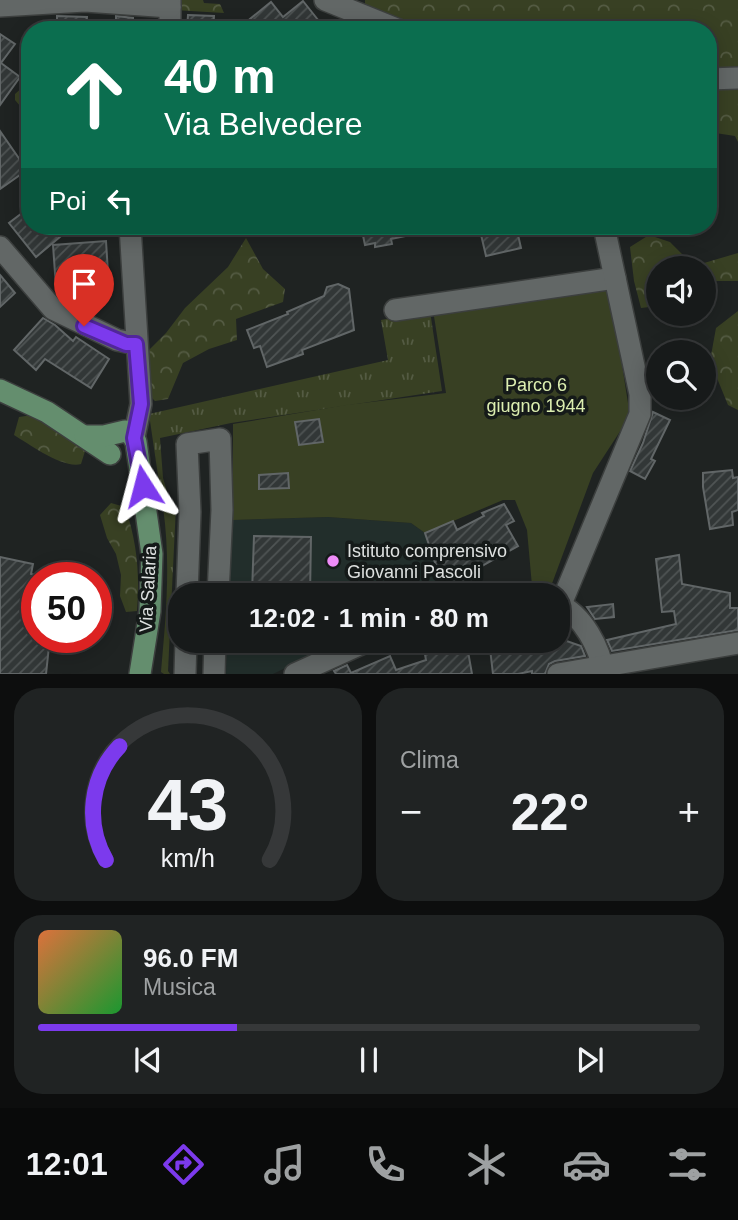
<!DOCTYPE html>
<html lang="it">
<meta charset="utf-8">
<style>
body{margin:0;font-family:Arial,sans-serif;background:#202323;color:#f1f3f6;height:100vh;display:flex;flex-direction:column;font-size:26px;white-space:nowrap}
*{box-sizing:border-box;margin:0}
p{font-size:23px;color:#9ea1a2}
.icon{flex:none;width:38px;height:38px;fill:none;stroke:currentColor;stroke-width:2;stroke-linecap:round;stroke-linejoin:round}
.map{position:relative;height:674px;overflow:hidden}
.drawer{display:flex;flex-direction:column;gap:14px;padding:14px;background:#0d0e0e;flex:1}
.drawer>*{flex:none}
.top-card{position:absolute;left:21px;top:21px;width:696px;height:214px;border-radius:28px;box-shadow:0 4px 18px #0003,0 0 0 2px #363839;background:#0b6e4f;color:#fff;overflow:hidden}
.tools{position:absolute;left:646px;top:256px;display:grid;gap:14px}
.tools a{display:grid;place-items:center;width:70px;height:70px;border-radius:50%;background:#171a1a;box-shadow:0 4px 18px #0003,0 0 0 2px #363839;font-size:35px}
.speed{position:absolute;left:21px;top:562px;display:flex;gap:14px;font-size:35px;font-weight:700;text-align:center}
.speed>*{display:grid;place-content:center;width:91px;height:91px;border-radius:50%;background:#171a1a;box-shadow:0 4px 18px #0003,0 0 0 2px #363839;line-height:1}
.speed .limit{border:10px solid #d22;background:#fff;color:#111}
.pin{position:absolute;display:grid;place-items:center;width:60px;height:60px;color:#fff;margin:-72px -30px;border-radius:50% 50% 50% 0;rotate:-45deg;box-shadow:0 0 7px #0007}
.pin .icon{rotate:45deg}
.me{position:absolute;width:77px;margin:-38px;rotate:351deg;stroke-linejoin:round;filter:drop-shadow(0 0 5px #0008)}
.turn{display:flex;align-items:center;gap:24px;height:147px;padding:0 28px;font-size:32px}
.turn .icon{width:91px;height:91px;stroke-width:2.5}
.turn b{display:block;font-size:49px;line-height:60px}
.then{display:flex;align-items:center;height:66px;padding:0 28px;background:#0003;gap:14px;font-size:26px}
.big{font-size:52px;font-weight:700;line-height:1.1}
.drawer .tile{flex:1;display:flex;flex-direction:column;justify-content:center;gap:10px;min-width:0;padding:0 24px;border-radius:28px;background:#202323}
.drawer .dial{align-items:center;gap:0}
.dial svg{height:182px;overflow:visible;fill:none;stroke:#363839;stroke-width:7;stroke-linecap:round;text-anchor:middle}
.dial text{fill:#f1f3f6;stroke:none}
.song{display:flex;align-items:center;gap:21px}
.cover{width:84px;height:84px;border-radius:10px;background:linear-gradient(135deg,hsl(20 70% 55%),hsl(130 70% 35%))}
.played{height:7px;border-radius:4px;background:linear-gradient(90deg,#7c3aed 30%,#363839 30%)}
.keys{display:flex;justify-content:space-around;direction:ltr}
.heat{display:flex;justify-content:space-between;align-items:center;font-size:38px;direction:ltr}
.drawer .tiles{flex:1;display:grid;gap:14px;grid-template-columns:1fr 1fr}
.tile:last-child{grid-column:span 2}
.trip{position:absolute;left:168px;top:583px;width:402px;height:70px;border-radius:28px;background:#171a1a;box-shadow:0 4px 18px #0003,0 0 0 2px #363839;font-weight:700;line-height:70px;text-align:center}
.menu{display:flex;height:112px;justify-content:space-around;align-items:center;background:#090a0a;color:#9ea1a2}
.menu .icon{width:49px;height:49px}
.menu .active{color:#7c3aed}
.menu b{font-size:32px;color:#f1f3f6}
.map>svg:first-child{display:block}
.built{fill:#222e2b}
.grass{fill:url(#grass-tufts)}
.forest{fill:url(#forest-crowns)}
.park{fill:#384023}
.building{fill:url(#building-hatch);stroke:#616667;stroke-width:2}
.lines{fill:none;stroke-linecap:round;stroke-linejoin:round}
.minor-casing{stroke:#3c3f3e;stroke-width:24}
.major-casing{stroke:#3c3f3e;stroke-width:24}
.minor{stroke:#626766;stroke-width:21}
.major{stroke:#648e6e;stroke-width:21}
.route-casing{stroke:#51269a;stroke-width:18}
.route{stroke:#7c3aed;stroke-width:12}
.poi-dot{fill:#ee8cf8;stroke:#151a19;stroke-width:2.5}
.labels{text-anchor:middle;stroke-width:7;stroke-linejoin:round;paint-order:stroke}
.park-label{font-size:18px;fill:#dceeb0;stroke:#151a19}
.poi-label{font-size:18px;fill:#dfe2e1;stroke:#151a19;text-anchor:start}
.street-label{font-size:18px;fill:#dfe2e1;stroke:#151a19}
</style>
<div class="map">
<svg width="738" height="674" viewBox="0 0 738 674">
<defs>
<pattern id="grass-tufts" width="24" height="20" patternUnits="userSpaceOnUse" patternTransform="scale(1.75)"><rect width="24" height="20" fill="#384023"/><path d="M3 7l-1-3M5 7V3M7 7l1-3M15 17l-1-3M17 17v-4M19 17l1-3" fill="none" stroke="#545b43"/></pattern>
<pattern id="forest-crowns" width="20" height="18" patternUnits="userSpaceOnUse" patternTransform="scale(1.75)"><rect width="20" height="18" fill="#384023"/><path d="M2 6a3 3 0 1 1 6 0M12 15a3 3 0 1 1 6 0" fill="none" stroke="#545b43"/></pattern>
<pattern id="building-hatch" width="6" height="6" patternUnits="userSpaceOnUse" patternTransform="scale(1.75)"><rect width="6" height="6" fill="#323737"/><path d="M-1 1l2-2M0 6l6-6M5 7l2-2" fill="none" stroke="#4f5454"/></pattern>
</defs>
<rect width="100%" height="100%" fill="#1f2322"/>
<g class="built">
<path d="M 328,517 L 411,523 L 425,533 L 444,589 L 432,595 L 229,595 L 233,520 Z"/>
<path d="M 227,641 L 341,641 L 273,674 L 226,674 Z"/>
</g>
<g class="grass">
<path d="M 430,311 L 442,391 L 231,423 L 160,438 L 163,478 L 168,495 L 161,496 L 149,414 L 388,360 L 381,320 Z"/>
<path d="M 176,506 L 168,671 L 170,674 L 164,674 L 161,672 C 166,616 171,563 163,507 Z"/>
</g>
<g class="forest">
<path d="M 173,0 L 203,0 L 204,3 L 220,4 L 224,13 L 174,10 Z"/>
<path d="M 365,0 L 738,0 L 738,142 L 735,136 L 709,132 L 709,30 L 424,30 L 385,18 L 365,4 Z"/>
<path d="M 25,85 L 30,88 L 30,134 L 26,113 L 15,100 L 15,94 Z"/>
<path d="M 649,235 L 670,242 L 683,255 L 704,263 L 738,253 L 738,281 L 709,281 L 704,284 L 704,268 L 658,268 L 658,306 L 641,308 L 634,281 L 630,247 Z"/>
<path d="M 246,238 L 263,269 L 285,289 L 283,302 L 236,319 L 237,340 L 209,349 L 183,363 L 168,399 L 155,401 L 149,395 L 148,351 L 166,333 L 185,308 L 228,267 Z"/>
<path d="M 738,311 L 738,410 L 728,405 L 710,361 L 716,328 Z"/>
<path d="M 39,414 L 86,448 L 81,464 C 63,469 29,444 14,435 L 19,417 Z"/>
<path d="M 111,503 L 125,507 C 137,541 140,575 137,611 L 126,612 L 120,596 L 121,575 L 116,554 L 107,538 L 100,515 Z"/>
</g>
<path class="park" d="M 610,288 L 630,416 L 593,473 L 550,589 L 532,586 L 527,530 L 515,500 L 503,500 L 425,533 L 411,523 L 328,517 L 233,520 L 233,424 L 346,405 L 446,393 L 433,310 Z"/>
<g class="building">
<path d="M 303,1 L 326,30 L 259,30 L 250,19 L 271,2 L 283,17 Z"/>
<path d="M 188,15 L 214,16 L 213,30 L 187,30 Z"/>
<path d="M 57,16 L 87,17 L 86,30 L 57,30 Z"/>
<path d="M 116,16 L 133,18 L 133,30 L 116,30 Z"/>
<path d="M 0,34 L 15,44 L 1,63 L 20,77 L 0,105 Z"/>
<path d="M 0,131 L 27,170 L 0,189 Z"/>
<path d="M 30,207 L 30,226 L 73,226 L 36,257 L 9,223 Z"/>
<path d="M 361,226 L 425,226 L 425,232 L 391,239 L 392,244 L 375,247 L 375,243 L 365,245 Z"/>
<path d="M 479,226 L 516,226 L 521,248 L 486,256 Z"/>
<path d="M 106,241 L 108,273 L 91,274 L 93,295 L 63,297 L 62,287 L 56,287 L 53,245 Z"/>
<path d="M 0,275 L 15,293 L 0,307 Z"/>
<path d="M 338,284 L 349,289 L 354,330 L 302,350 L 303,354 L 267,367 L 260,346 L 254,348 L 247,330 L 288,314 L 287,312 L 324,296 L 327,287 Z"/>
<path d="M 43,318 L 55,325 L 73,341 L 76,337 L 109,359 L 91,388 L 45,359 L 36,370 L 14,350 Z"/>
<path d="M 653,412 L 670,420 L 651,459 L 655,461 L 645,479 L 630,471 L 643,443 Z"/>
<path d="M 319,419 L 323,442 L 299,445 L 295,422 Z"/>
<path d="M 732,470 L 733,478 L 738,477 L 738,510 L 732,512 L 733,525 L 710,529 L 703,487 L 703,473 Z"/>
<path d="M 288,473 L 289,488 L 259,489 L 259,475 Z"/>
<path d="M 504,504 L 514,521 L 506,525 L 518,546 L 475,570 L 483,588 L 444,589 L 425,533 L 453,521 L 457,530 L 484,516 L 482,513 Z"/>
<path d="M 254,536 L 311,537 L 310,595 L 252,593 Z"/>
<path d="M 679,555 L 682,584 L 730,593 L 730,608 L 738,608 L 738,630 L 612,651 L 607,640 L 676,624 L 674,611 L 662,612 L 656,559 Z"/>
<path d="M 0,557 L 33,564 L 31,574 L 37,575 L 37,637 L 50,637 L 46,674 L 0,674 Z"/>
<path d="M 613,604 L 614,617 L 595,619 L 587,607 Z"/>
<path d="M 558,638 L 581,646 L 585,656 L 555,661 L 549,664 L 545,674 L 532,674 L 532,671 L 518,674 L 493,674 L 489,640 L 558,640 Z"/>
<path d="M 453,640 L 466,640 L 472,674 L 336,674 L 334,671 L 347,665 L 351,673 L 390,656 L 396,670 L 426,660 L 424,649 Z"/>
</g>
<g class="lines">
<defs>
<g id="minor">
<path d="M 170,0 L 170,30"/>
<path d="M 325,0 L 399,30"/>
<path d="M 0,6 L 85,1 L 170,7"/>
<path d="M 709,79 L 738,78"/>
<path d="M 130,226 L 141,404 L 134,438"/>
<path d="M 0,247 L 53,309 L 117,340 L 136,344"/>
<path d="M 395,310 L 615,278"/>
<path d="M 187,595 L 190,512 L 187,444 L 220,439 L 222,510 L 218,595"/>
<path d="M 558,604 C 583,615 600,648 604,674"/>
<path d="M 561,604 L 640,414 L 640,394 L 606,236"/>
<path d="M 185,674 L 186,640"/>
<path d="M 214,674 L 215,640"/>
<path d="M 295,674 L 370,640"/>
<path d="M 558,674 L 738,643"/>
</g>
<g id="major">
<path d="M 0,390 L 47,412 L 110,454"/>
<path d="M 85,436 L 104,436 L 125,431 L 132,435 L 136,442 L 152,554 L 150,611 L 140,674"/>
</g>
</defs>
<use href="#minor" class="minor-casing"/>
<use href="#major" class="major-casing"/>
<use href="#minor" class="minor"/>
<use href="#major" class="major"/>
</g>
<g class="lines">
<defs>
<path id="route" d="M 84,326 L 126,344 L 136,344 L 141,404 L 134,438 L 143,486"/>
</defs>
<use href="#route" class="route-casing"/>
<use href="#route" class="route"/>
</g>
<circle class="poi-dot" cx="333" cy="561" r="7"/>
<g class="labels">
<g class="park-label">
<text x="536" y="391">Parco 6<tspan x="536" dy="21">giugno 1944</tspan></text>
</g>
<g class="poi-label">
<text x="347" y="557">Istituto comprensivo<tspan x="347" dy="21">Giovanni Pascoli</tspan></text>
</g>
<g class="street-label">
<text transform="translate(148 589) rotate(-87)" y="6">Via Salaria</text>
</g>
</g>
</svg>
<div class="tools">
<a><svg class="icon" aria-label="sound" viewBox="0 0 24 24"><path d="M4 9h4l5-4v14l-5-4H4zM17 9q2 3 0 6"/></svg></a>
<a><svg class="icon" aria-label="search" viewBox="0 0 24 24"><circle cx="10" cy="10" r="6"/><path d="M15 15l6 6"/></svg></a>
</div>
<div class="speed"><div class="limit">50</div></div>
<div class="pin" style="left:84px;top:326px;background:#d93025"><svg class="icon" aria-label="arrive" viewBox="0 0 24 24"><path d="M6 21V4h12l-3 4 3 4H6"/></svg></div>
<svg class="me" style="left:143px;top:486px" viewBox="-20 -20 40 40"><path d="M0-17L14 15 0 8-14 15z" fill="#7c3aed" stroke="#fff" stroke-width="4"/></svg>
<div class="trip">12:02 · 1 min · 80 m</div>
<div class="top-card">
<div class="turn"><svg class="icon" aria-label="ahead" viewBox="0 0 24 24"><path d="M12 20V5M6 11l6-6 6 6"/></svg><div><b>40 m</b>Via Belvedere</div></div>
<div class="then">Poi<svg class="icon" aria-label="left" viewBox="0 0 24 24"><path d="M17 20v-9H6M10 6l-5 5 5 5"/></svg></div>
</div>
</div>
<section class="drawer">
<div class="tiles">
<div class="tile dial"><svg viewBox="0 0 100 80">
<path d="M14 69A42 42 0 1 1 86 69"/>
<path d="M14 69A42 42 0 0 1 20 19" stroke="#7c3aed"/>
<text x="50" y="56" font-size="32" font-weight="700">43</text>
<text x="50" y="72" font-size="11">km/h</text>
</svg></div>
<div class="tile"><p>Clima</p>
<div class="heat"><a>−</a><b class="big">22°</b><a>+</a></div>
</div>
<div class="tile">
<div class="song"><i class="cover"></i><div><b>96.0 FM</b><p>Musica</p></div></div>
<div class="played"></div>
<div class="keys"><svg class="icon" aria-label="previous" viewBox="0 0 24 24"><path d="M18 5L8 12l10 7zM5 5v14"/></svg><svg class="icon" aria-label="pause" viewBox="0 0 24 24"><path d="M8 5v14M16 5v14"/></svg><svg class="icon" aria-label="next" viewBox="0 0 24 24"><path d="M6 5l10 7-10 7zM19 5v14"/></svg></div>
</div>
</div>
</section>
<nav class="menu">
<b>12:01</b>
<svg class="icon active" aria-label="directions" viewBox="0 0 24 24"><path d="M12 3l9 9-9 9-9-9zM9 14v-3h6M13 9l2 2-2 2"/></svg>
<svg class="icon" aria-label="music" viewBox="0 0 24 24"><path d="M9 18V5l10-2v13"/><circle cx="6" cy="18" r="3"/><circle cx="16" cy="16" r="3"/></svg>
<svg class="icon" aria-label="phone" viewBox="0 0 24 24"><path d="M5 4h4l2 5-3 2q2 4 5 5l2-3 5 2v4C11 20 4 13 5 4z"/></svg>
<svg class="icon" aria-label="climate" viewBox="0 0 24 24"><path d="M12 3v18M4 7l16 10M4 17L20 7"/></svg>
<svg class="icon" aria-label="car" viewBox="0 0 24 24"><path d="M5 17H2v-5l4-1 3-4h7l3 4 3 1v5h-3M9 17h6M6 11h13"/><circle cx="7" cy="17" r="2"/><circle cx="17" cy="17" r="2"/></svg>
<svg class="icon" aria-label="filters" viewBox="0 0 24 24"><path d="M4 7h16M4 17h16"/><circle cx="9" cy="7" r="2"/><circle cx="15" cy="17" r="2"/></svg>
</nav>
